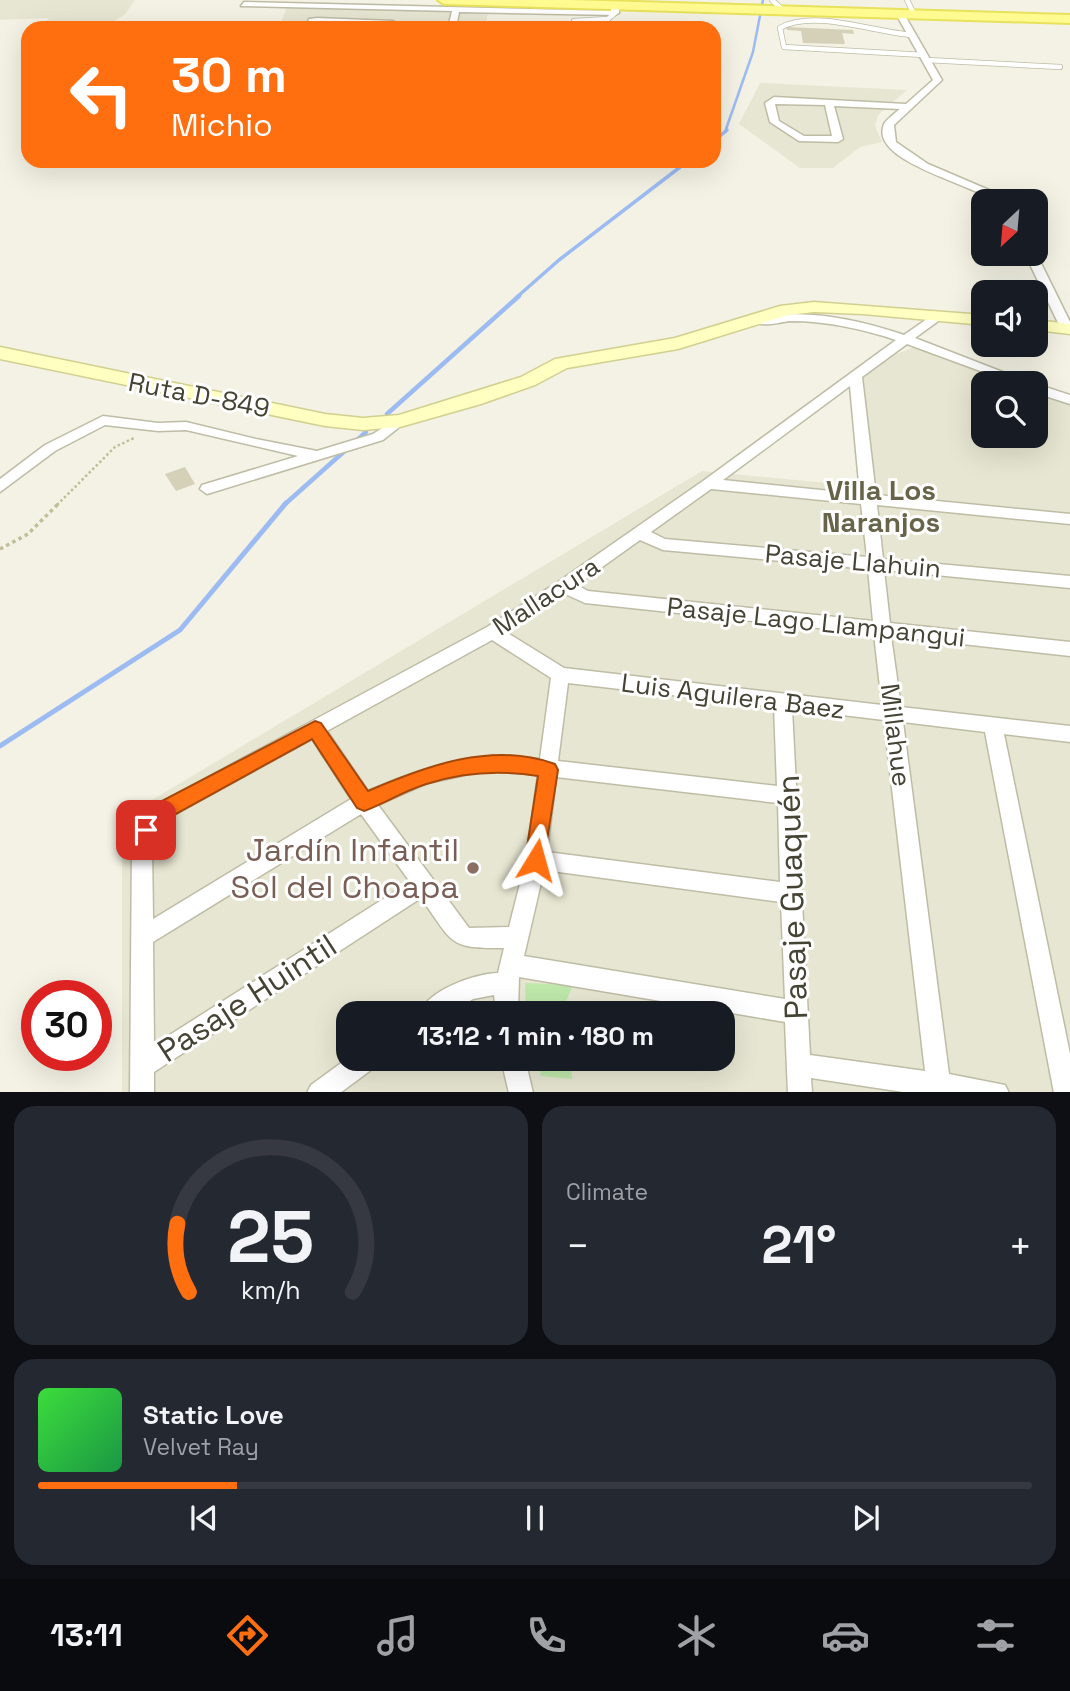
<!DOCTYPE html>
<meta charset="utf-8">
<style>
body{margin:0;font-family:"Space Grotesk",sans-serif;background:#242831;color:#f1f3f6;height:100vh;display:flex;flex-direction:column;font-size:26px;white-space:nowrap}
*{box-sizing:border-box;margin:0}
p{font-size:23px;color:#9ea1a6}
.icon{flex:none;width:38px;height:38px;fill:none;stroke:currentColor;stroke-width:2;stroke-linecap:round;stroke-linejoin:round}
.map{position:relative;height:1092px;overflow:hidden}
.details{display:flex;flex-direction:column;gap:14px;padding:14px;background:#0d0f14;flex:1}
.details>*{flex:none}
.hud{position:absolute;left:21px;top:21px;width:700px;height:147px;border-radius:21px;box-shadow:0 7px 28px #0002;background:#ff6e0f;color:#fff;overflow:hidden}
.needle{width:46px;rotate:206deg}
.tools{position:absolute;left:971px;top:189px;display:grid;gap:14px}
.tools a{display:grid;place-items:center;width:77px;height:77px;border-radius:14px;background:#171b24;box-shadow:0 7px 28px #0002;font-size:35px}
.speed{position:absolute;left:21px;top:980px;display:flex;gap:14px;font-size:35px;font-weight:700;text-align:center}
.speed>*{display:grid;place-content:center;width:91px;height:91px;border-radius:50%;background:#171b24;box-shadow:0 7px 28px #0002;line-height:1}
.speed .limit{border:10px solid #d22;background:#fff;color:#111}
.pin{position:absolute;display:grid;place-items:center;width:60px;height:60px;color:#fff;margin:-30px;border-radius:14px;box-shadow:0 4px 10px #0006}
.me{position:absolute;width:77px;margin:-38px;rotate:8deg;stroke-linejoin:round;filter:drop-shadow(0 0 5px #0008)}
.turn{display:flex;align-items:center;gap:24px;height:147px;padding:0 35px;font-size:32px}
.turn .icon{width:91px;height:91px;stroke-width:2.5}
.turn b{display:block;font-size:49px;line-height:60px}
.big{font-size:52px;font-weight:700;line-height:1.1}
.details .widget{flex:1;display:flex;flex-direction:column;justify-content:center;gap:10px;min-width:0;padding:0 24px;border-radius:21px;background:#242831}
.details .dial{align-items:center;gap:0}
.dial svg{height:182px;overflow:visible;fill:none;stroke:#363941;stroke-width:7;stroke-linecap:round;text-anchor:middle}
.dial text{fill:#f1f3f6;stroke:none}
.song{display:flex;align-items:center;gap:21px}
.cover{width:84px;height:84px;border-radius:10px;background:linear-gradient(135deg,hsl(120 70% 55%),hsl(140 70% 35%))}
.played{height:7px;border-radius:4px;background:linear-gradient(90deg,#ff6e0f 20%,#363941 20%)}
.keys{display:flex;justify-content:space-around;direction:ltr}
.heat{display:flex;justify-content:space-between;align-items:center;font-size:38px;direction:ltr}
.details .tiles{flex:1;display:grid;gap:14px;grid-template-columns:1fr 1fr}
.widget:last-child{grid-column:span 2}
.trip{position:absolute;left:336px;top:1001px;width:399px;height:70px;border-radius:21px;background:#171b24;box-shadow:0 7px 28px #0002;font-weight:700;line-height:70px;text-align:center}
.dock{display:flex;height:112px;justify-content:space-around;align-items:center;background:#090b0e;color:#9ea1a6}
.dock .icon{width:49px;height:49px}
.dock .selected{color:#ff6e0f}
.dock b{font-size:32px;color:#f1f3f6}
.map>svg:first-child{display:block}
.residential{fill:#e7e6d2;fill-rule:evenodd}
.green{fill:#bee9ab}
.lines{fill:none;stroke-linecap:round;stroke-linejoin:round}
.stream-far3{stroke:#9dbbf3;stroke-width:2.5}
.stream-far2{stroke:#9dbbf3;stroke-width:3.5}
.stream-far1{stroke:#9dbbf3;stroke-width:4.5}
.stream{stroke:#9dbbf3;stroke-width:5}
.building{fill:#d5d1b9}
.service-casing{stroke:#bfbca6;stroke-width:6}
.minor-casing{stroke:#bfbca6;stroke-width:3}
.secondary-casing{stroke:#d1d090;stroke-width:3}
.primary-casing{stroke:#e8e15c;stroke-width:4}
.path-far1{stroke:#c1bd97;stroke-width:2.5;stroke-dasharray:2.5 2.5;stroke-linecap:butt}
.path{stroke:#c1bd97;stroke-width:3.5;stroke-dasharray:3.5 3.5;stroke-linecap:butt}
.service{stroke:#fff;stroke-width:4.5}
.minor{fill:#fff;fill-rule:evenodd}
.secondary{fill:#ffffc2;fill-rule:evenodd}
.primary{fill:#fffb91;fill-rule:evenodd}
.route{fill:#ff6e0f;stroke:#a6480a;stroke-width:2}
.education-dot{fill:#8d6e63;stroke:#fff;stroke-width:2.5}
.labels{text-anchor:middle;stroke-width:6;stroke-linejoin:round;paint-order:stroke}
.street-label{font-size:26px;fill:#454334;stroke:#fff}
.neighbourhood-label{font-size:28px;font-weight:bold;fill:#68644a;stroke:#fff}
.near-education-label{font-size:32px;fill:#785e54;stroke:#fff;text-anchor:end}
.near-street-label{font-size:32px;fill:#454334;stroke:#fff}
</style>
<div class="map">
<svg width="1070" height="1093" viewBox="0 0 1070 1093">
<rect width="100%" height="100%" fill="#f3f2e4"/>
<g class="residential">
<path d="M 0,0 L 135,0 L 125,14 L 104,28 L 42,28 L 49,18 L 0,20 Z"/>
<path d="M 304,2 L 489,7 L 485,28 L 279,28 L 288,4 Z"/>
<path d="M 760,83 L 907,90 L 878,115 L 875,126 L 882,142 L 860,147 L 833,168 L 800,168 L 739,124 Z"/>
<path d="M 922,344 L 1070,394 L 1070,1092 L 122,1092 L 122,818 L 702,471 L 859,486 L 849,373 ZM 984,383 L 1036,383 L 1036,436 L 984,436 ZM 348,1013 L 723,1013 L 723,1059 L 348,1059 Z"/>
</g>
<g class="green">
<path d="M 525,983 L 573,985 L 566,1002 L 567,1013 L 526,1013 Z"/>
<path d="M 537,1059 L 571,1059 L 572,1079 L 541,1076 Z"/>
</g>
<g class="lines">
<path class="stream-far3" d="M 725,132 L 753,52 L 763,0"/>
<g class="stream-far2">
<path d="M 714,141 L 727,130"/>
<path d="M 517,297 L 559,260 L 688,161"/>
</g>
<g class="stream-far1">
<path d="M 387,414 L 519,296"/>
<path d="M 355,442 L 366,432"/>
<path d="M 284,505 L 348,448"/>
</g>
<path class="stream" d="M 0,746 L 180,630 L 286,503"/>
</g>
<g class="building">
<path d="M 787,27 L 853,30 L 854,34 L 842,33 L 845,44 L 803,43 L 801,31 L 787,30 Z"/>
<path d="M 185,467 L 195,484 L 176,491 L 165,474 Z"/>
</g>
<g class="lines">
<defs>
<g id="service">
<path d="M 772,0 L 784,11"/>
<path d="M 907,0 L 914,14"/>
<path d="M 574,21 L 608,19 L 615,13"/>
<path d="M 912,35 C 873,32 813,9 780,28 L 784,47 L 924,55"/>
<path d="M 927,60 L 1060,67"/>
</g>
<g id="minor">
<path d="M 244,2 L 611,11 L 611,5 L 615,3 L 619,5 L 619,13 L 615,15 L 459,12 L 456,28 L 448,28 L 452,11 L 241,6 Z"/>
<path d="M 900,12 L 904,14 L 942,80 L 894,125 L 896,142 L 928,164 L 996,193 L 1003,201 L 992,201 C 975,184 868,162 884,124 C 887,119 895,113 900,109 L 834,106 L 843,139 L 838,142 L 799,141 L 770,122 L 765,103 L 774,97 L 906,104 L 933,80 L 896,14 ZM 775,104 L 825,105 L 832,136 L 804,136 L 779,121 Z"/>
<path d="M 317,18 L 393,21 L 399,24 L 398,28 L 390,28 L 391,25 L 317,22 L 313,28 L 305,28 L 309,19 Z"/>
<path d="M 1036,253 L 1070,322 L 1070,332 L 1061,329 L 1025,254 Z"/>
<path d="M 937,312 L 941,313 L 941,319 L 915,338 L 1031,383 L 1013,383 L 907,344 L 862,377 L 876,495 L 1070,514 L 1070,524 L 877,505 L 883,559 L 1070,576 L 1070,588 L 884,570 L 890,623 L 1070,642 L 1070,656 L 891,636 L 901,707 L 1070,726 L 1070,742 L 1004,734 L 1070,1054 L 1070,1093 L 1054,1093 L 985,732 L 903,722 L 949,1074 L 1005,1085 L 1009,1093 L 910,1093 L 811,1078 L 812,1093 L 788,1093 L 785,1022 L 519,977 L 518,1013 L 496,1013 L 494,995 L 473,999 L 450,1013 L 420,1013 C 428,990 474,974 498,973 L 504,948 C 447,949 453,942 421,898 L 154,1072 L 154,1093 L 130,1093 L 132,846 C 137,829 145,816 158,804 L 487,627 L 558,582 L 703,481 L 896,340 C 863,329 826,321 791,321 C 779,322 763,328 754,321 L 756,318 C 804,308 857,319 904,335 ZM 850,386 L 860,494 L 723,480 ZM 711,489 L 861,504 L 867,557 L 665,539 L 651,532 ZM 640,540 L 663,550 L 868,569 L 873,621 L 588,591 L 577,585 ZM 565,594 L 585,603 L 874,634 L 882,705 L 564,668 L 506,632 ZM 492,640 L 551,678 L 540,759 C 471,751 429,765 368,791 L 327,731 ZM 568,683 L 774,707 L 777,786 L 558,761 ZM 792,709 L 884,720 L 925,1071 L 810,1055 ZM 312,739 L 351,799 L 153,919 L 152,846 C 156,833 162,825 172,816 ZM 508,771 L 538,775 L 526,860 L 509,927 L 469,928 L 378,805 L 428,783 L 474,773 ZM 556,777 L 778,803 L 780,882 L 547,852 ZM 361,814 L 410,882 L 154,1045 L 153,942 ZM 544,870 L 781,902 L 785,999 L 524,956 Z"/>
<path d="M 1036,384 L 1070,395 L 1070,404 L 1036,393 Z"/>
<path d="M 103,416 L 158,423 L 186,422 L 256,439 L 317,451 L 373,434 L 400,417 L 407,421 L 383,440 L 207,494 L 200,489 L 202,485 L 298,456 L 186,430 L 158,431 L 105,425 L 55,451 L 0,492 L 0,479 L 45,445 Z"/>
<path d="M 348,1058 L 379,1059 L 375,1067 L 340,1093 L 307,1093 L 311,1085 Z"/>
<path d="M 501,1059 L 525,1059 L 533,1093 L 509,1093 Z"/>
</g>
<g id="secondary">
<path d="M 814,302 L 984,315 L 984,325 L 863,314 L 814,312 L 788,315 L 678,349 L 567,368 L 535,385 L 481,404 L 400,427 L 363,430 L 325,426 L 0,359 L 0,347 L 325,414 L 363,418 L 399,415 L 521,377 L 555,359 L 675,338 L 780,306 Z"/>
<path d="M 1036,320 L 1070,324 L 1070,334 L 1036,330 Z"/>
</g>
<path id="primary" d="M 438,0 L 570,0 L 1070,15 L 1070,23 L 444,4 Z"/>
</defs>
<use href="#service" class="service-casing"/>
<use href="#minor" class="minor-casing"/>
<use href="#secondary" class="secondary-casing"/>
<use href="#primary" class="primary-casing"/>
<path class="path-far1" d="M 57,505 L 115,447 L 134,438"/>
<path class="path" d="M 0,549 L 28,534 L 59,503"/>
<use href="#service" class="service"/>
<use href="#minor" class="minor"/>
<use href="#secondary" class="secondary"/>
<use href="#primary" class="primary"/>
</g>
<path class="route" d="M 315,721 L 321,723 L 368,791 C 426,766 492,741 555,764 L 558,770 L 543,867 L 536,869 L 528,867 L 525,860 L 538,776 C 501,770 465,772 430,783 C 407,789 386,803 364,811 L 357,808 L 312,739 L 172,816 L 153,836 L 146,839 L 139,836 L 136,830 L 158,803 Z"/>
<circle class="education-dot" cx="473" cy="868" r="7"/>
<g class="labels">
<g class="street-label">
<text transform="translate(199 395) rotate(11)" y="9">Ruta D-849</text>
<text transform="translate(853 561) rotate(5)" y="9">Pasaje Llahuin</text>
<text transform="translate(546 596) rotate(-33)" y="9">Mallacura</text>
<text transform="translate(816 622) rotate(6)" y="9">Pasaje Lago Llampangui</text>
<text transform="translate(733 696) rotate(7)" y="9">Luis Aguilera Baez</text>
<text transform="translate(896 735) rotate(83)" y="9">Millahue</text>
</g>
<g class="neighbourhood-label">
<text x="881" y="500">Villa Los<tspan x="881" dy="32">Naranjos</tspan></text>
</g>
<g class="near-education-label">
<text x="459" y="861">Jardín Infantil<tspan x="459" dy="37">Sol del Choapa</tspan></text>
</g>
<g class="near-street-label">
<text transform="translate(792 897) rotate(-92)" y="11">Pasaje Guaquén</text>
<text transform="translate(247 998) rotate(-33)" y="11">Pasaje Huintil</text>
</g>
</g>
</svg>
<div class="tools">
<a><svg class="needle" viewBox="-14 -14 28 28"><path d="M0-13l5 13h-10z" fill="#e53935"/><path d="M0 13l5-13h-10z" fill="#9ea1a6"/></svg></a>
<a><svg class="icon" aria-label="sound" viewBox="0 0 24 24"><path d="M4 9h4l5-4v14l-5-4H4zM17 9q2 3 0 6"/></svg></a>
<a><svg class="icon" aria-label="search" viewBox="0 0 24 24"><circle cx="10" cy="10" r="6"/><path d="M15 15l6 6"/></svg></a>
</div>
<div class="speed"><div class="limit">30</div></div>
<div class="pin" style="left:146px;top:830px;background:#d93025"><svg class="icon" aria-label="arrive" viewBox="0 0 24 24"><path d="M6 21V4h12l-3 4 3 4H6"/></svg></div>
<svg class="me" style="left:536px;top:860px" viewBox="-20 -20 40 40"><path d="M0-17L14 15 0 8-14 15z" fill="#ff6e0f" stroke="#fff" stroke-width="4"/></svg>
<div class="trip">13:12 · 1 min · 180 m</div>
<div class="hud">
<div class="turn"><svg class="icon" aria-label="left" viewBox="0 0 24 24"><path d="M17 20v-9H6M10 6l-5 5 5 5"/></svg><div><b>30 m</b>Michio</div></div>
</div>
</div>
<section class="details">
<div class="tiles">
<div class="widget dial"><svg viewBox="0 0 100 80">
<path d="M14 69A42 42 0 1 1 86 69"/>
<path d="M14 69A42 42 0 0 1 9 39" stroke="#ff6e0f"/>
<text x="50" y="56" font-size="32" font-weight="700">25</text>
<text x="50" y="72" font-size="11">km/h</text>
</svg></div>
<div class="widget"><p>Climate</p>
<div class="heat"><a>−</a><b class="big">21°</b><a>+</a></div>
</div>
<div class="widget">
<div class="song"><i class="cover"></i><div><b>Static Love</b><p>Velvet Ray</p></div></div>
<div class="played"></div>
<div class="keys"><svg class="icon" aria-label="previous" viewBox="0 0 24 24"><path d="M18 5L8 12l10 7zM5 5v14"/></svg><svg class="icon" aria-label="pause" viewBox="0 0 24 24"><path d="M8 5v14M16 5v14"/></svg><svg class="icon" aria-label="next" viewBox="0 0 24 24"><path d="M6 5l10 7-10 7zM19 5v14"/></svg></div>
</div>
</div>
</section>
<nav class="dock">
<b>13:11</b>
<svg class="icon selected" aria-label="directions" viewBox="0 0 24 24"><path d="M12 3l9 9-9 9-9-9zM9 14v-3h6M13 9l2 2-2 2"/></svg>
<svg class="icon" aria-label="music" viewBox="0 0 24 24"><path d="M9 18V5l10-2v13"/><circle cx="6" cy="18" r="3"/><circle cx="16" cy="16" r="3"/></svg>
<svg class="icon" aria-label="phone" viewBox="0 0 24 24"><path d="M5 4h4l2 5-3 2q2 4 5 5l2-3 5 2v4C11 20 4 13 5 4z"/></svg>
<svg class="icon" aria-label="climate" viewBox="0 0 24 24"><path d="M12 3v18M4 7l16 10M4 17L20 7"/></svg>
<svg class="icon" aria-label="car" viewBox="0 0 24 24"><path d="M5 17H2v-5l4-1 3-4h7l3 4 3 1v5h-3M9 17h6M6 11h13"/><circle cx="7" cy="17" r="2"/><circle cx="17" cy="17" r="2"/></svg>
<svg class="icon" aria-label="filters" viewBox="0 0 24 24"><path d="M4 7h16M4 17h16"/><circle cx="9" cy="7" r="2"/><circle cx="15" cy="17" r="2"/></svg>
</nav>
